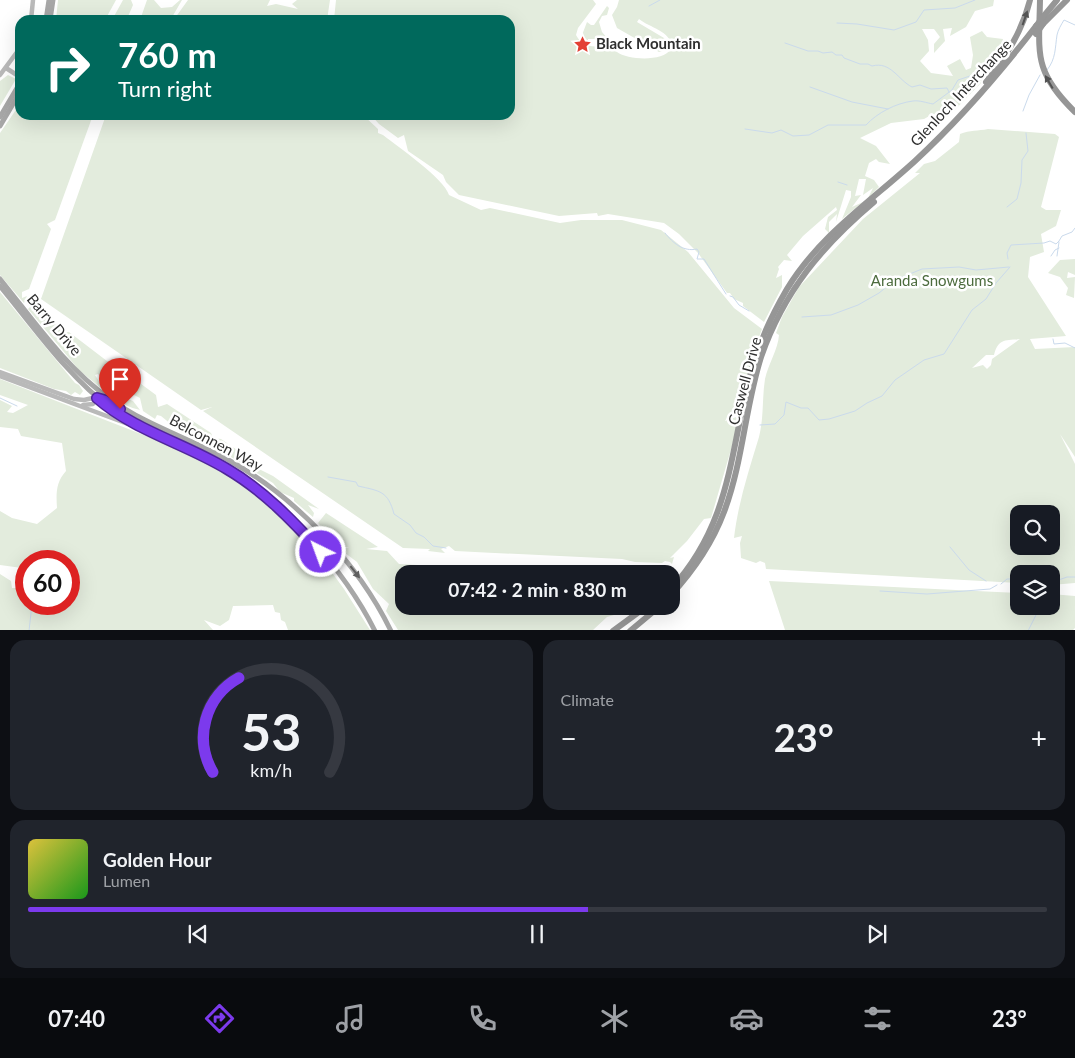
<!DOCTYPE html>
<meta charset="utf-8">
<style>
body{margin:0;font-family:Lato,sans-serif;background:#20242c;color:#f1f3f6;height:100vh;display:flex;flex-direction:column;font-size:19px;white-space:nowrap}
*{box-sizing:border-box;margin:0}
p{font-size:16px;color:#9ea1a6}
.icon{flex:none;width:28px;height:28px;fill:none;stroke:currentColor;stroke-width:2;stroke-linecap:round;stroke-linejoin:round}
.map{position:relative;height:630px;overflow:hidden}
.drawer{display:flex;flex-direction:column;gap:10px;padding:10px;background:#0d0f14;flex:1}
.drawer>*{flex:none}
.guide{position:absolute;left:15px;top:15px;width:500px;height:105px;border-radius:15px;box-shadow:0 5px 20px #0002;background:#00695c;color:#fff;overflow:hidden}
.tools{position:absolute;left:1010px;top:505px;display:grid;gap:10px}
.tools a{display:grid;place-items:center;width:50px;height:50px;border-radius:10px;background:#171b24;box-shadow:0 5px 20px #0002;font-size:25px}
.speed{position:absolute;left:15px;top:550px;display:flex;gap:10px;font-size:25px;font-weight:700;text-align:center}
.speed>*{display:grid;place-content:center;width:65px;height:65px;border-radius:50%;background:#171b24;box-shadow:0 5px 20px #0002;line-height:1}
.speed .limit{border:8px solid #d22;background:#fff;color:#111}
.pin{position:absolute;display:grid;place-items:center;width:42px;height:42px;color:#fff;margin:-51px -21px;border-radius:50% 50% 50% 0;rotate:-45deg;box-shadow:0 0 5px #0007}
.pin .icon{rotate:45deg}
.me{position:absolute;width:55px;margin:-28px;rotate:318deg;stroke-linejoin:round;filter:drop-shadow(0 0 4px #0008)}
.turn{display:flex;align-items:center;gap:18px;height:105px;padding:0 20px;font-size:22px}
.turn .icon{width:65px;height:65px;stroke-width:2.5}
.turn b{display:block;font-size:35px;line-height:42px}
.big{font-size:38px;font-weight:700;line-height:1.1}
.drawer .tile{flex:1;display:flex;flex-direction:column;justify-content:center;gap:8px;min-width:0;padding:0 18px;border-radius:15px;background:#20242c}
.drawer .dial{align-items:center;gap:0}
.dial svg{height:130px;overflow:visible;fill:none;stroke:#363941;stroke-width:7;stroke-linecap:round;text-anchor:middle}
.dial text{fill:#f1f3f6;stroke:none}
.song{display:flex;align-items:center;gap:15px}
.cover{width:60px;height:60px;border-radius:8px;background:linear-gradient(135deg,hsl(50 70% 55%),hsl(120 70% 35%))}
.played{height:5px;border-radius:2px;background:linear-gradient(90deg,#7c3aed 55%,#363941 55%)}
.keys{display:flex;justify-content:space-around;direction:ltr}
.heat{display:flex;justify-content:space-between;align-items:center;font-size:28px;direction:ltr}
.drawer .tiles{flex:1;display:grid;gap:10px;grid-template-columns:1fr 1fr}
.tile:last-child{grid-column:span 2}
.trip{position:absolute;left:395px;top:565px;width:285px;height:50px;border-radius:15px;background:#171b24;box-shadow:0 5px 20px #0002;font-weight:700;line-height:50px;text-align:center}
.menu{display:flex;height:80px;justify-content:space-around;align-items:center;background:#090b0e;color:#9ea1a6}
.menu .icon{width:35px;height:35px}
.menu .current{color:#7c3aed}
.menu b{font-size:22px;color:#f1f3f6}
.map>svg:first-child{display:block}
.green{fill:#e3ecdd;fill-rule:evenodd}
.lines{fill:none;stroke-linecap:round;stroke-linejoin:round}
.stream{stroke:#cadaec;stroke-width:1}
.secondary{stroke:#b9b9b9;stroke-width:4.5}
.primary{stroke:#a7a7a7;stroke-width:5}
.highway{stroke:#969696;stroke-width:6}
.highway-bridge{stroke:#969696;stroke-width:6}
.oneway{fill:#535353}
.oneway2{fill:#5f5f5f}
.route-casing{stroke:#51269a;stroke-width:12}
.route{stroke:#7c3aed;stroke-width:9}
.labels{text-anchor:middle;stroke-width:5;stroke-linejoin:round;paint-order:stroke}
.poi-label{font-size:15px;font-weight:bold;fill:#2f2f2f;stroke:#fff;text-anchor:start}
.street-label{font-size:15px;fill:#2f2f2f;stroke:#fff}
.park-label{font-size:15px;fill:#4c6b3d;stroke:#fff}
</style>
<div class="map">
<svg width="1075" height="631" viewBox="0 0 1075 631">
<rect width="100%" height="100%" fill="#fff"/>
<g class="green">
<path d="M 58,0 L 116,0 L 105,20 L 56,20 Z"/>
<path d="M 123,0 L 131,0 L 133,5 C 127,19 128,20 112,20 Z"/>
<path d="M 147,0 L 154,0 L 161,8 L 172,7 L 180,0 L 182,0 L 171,19 L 175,18 L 188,0 L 270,0 L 267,6 L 276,4 L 298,9 L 292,4 L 297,0 L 330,0 L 327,20 L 140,20 Z"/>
<path d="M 336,0 L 593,0 L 596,4 L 578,28 L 576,35 C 583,49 598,47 611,46 C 613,48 614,50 617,52 C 628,60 663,62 671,49 C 674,32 650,28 639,19 L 637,22 L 664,38 L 667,43 L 665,50 L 659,52 L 617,28 L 612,15 L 617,7 L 619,0 L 994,0 L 993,6 L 975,11 L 966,27 L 950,36 L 952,28 L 943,29 L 945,41 L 934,53 L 934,44 L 940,37 L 934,29 L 922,29 L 928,40 L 929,51 L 920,61 L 931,73 L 953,76 L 947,66 L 960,59 L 966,70 L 971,68 L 973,55 L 970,37 L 982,31 L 987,37 L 1003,39 L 998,60 L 982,74 L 981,83 L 948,117 L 933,114 L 924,119 L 891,123 L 860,138 L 876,146 L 890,164 L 879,162 L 876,159 L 869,163 L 865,176 L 874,180 L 879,187 L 868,198 L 873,188 L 863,195 L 866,179 L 859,179 L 855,196 L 861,195 L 852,207 L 863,202 L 842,219 L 851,197 L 851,191 L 846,190 L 836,222 L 837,214 L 829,222 L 829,233 L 825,229 L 828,217 L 837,210 L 836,207 L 803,236 L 787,255 L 792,261 L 784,260 L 778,267 L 779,269 L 776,278 L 782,275 L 782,287 L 764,322 L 743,306 L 743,303 L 734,299 L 730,293 L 727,293 L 698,253 L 679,234 L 664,223 L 608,214 L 598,216 L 597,213 L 559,216 L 459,195 L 446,182 L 443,175 L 408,151 L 404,135 L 398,138 L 379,124 L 371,115 L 510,115 L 510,20 L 334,20 Z"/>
<path d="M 607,6 L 609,8 L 607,15 L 602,16 L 599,22 L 602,32 L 608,39 L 588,39 L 588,41 L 582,35 L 587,22 L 591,25 L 594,25 Z"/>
<path d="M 8,75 L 16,79 L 0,106 L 0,81 Z"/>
<path d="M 20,104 L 20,115 L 93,115 L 55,220 L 47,224 L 51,229 L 29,289 L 22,292 L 22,298 L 27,296 L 24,303 L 0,275 L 0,133 Z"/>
<path d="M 106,115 L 363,115 L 378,129 L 378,133 L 383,135 C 398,147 444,178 449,195 L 481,210 L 490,208 L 560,223 L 581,220 L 622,220 L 661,230 L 688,252 L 734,308 L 762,329 L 756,345 L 740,413 L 729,414 L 725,421 L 739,416 L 732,446 L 711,518 L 704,519 L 687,541 L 670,558 L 674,557 L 672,564 L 670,562 L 665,561 L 662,563 L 635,562 L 622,559 L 455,551 L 449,546 L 441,549 L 445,553 L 428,551 L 430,549 L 403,548 L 203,411 L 212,407 L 201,410 L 41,299 Z"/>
<path d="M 988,129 L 1055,134 L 1059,137 L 1041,207 L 1046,210 L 1061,210 L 1056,226 L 1041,234 L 1044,252 L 1030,257 L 1028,277 L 1066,336 L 1030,339 L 1035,349 L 1075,347 L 1075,457 L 1060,434 L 1075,464 L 1075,583 L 1051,585 L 1051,574 L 1019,574 L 1019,583 L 766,569 L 765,563 L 760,561 L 756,563 L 741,558 L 740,543 L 742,536 L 734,538 C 738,503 749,470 759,437 C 764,418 762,397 765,379 C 768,364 778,350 779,335 L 776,333 L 782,317 L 799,287 L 863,219 L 920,173 L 915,173 L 924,164 L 935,161 L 959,142 L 960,134 C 970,130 978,131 988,129 ZM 1020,339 L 992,359 L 991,365 L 987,369 L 983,365 L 972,368 L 986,355 L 994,355 C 998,339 1005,340 1020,339 ZM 1019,514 L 1051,514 L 1051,546 L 1019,546 Z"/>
<path d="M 1075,259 L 1075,275 L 1068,272 L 1067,278 L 1075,277 L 1074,298 L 1066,295 L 1068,288 L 1060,277 L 1048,273 L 1060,260 Z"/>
<path d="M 0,292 L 75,383 L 79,385 L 83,391 L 80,395 L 75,392 L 71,395 L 66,391 L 54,389 L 0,368 Z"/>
<path d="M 31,306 L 61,328 L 60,332 L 69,332 L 124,374 L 120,378 L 133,378 L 156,395 L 158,407 L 167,404 L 211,433 L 213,438 L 221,439 L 249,458 L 247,463 L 273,476 L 319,509 L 308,505 L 314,513 L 313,517 L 294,501 L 294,498 L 280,492 L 273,483 L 215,447 L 181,432 L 182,425 L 173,425 L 177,429 L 161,416 L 157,415 L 155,419 L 143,411 L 140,398 L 132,394 L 120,396 L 133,401 L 140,410 C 131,408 118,403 114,394 L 118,392 L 118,388 L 130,391 L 134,389 L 121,387 L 126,384 L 116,380 L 114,383 L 106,378 L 103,379 L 98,374 L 95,375 L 100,383 L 112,392 L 107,393 L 79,370 L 28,309 Z"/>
<path d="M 0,379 L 190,453 L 226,473 L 255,494 L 292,526 L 325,563 L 344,589 L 370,630 L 288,630 L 285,622 L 281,620 L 280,613 L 275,612 L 273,605 L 233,606 L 229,620 L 220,626 L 204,620 L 213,630 L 0,630 L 0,574 L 11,581 L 12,588 L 16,588 L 26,592 L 26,604 L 69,604 L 69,561 L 42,561 L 32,559 L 25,562 L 22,568 L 0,565 L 0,511 L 12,518 L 37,524 L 57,508 C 56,493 56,482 66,471 L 62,443 L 21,436 L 18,429 L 0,427 L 0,400 L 12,406 L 7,412 L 13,413 L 28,405 L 0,395 Z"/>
<path d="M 326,513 L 378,547 L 366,549 L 387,551 L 399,564 L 587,574 L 404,574 L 404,606 L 632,606 L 621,613 L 607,617 L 593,630 L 398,630 L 386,611 L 389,604 L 373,589 L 357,562 L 341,550 L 349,547 L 341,547 L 318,523 Z"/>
<path d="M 769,581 L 1019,593 L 1019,606 L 1051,606 L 1051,594 L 1075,596 L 1075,628 L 1072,631 L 785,630 Z"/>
</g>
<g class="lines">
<g class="stream">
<path d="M 649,6 L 660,0"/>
<path d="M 837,23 L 857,24 L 894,30 L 916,22 L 924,10 L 955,8 L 975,0"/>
<path d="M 785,43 L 808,51 L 818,51 L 823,53 L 832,52 L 836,55 L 842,55 L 844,58 L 860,64 L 868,64 L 872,66 C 891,61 898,80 912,87 L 920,85 L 931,89 L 947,88 L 949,92"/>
<path d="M 1047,70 C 1056,59 1055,48 1057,35 C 1058,30 1061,25 1064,20 L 1075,25"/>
<path d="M 976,74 L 986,74"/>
<path d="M 810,87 L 852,102 L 888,109"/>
<path d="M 1023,111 L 1029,95 L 1040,75"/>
<path d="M 745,129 L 772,133 L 781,130 L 793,136 L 809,135 L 828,125 L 866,125 C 877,113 896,103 913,101 C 919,100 927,103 933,104 L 952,90 L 958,80 L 970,76"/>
<path d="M 838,182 L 847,185"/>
<path d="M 1007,207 L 1017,199 L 1021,183 L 1022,160 L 1028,151 L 1026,133"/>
<path d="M 665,233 C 673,243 683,252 697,249 L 699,252 L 697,259 L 704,259 L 726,294"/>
<path d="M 1051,256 L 1055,250 L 1059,248"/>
<path d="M 1057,256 L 1059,242"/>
<path d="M 1008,259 L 1007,253 L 1011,245 L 1044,243 L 1050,241 L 1056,244 L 1059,241 L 1062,236 L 1072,232 L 1075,228"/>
<path d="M 730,296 L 733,297 L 739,305 L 749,311"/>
<path d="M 802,317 L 831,315 L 858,305 L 879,293 L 895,280 L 922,269 L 959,267 L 976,270 L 1009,267"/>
<path d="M 1053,339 L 1054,344 L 1065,343 L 1075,348"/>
<path d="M 0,398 L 17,406"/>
<path d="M 760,425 L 775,424 L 784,415 L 786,402 L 801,408 L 808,408 L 819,420 L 829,419 L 855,411 L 867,403 L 882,396 L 895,380 L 924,360 L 944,354 L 972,310 L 986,299 L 996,283 L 1010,267"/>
<path d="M 328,477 L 356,482 L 358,486 C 380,491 388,491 394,514 L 410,525 L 416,533 L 424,537 L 433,546 L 446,548"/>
<path d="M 950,547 L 969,570 L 986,581"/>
<path d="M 1001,584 L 1007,579 L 1019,579"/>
<path d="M 1057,590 L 1053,582 L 1067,577 L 1075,577"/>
<path d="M 880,591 L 927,594 L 990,589 L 997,585"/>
<path d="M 1051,599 L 1057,593"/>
<path d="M 29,631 L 32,604"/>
<path d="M 1028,631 L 1036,615 L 1044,606"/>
</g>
<g class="secondary">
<path d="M 31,20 L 33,0"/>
<path d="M 6,68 L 20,77"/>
<path d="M 0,75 L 20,48"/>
<path d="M 0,372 L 74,399 L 84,400 L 97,397"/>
<path d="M 0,376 L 144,430"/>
<path d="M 83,405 L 93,404 L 97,397"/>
</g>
<g class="primary">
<path d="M 46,20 L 49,0"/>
<path d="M 50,20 L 53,0"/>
<path d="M 0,117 L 20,83"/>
<path d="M 0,126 L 20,92"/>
<path d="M 0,279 C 34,321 66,368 110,399 C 147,426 192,439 232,462 C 297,499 358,563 391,631"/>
<path d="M 0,286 C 34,327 69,378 112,409 C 146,434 188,447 226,468 C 284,501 345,571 375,631"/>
</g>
<g class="highway">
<path d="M 1040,0 C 1039,54 1033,71 1075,112"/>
<path d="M 1043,17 L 1057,0"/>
<path d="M 1043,24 L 1067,0"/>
<path d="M 986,82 C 1006,56 1022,32 1030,0"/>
<path d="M 671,589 C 734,520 729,448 753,365 C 761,338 773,313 787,289 C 819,236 870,202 915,161 C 959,120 999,74 1036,26"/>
<path d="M 671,595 C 694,570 712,544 724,512 C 743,462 745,407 761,357 C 784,291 822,246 874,202"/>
<path d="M 613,631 L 647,606"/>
<path d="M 630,631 L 660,606"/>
</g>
<g class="highway-bridge">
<path d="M 1036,26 L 1043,17"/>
<path d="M 1036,34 L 1043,24"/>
</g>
</g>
<defs><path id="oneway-solid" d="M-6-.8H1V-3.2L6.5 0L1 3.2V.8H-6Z" transform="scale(1.25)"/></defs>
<g class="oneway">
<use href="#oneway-solid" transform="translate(1025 18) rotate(-71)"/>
<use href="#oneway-solid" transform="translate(1049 82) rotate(-120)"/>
</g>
<use class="oneway2" href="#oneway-solid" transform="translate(355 572) rotate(52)"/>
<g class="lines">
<defs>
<path id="route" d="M 120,409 L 104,400 L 97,398 C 135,431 184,443 227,469 C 263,490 293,521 321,552"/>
</defs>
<use href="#route" class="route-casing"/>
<use href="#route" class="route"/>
</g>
<defs>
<symbol id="sight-bare" viewBox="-9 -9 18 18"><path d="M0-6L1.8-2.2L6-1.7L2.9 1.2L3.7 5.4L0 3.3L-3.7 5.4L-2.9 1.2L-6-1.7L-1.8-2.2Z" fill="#e34035" stroke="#fff" stroke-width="2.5" paint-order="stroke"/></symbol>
</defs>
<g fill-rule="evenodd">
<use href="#sight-bare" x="570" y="32" width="25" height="25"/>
</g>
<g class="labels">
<g class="poi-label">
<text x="596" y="49">Black Mountain</text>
</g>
<g class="street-label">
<text transform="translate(961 93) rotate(-47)" y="5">Glenloch Interchange</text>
<text transform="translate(54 325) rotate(50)" y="5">Barry Drive</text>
<text transform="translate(745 381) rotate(-75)" y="5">Caswell Drive</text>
<text transform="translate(216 443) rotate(28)" y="5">Belconnen Way</text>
</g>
<g class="park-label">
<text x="932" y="286">Aranda Snowgums</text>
</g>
</g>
</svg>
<div class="tools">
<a><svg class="icon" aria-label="search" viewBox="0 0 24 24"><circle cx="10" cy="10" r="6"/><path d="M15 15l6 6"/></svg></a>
<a><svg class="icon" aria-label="layers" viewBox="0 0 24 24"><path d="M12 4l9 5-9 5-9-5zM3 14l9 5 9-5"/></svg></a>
</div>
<div class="speed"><div class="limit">60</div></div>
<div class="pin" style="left:120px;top:409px;background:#d93025"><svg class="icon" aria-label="arrive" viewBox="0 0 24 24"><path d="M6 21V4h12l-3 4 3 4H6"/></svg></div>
<svg class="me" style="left:321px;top:552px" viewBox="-20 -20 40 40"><circle r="17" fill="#7c3aed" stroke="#fff" stroke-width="3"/><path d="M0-11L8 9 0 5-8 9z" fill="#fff"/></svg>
<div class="trip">07:42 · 2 min · 830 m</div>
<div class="guide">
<div class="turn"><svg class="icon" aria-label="right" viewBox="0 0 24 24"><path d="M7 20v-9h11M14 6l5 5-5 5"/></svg><div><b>760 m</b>Turn right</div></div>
</div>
</div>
<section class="drawer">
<div class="tiles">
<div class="tile dial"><svg viewBox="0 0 100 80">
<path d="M14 69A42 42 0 1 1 86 69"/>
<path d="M14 69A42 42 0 0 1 30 11" stroke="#7c3aed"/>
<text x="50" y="56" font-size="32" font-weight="700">53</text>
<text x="50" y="72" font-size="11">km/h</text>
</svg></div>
<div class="tile"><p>Climate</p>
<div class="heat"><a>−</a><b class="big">23°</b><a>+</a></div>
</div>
<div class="tile">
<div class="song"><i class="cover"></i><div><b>Golden Hour</b><p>Lumen</p></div></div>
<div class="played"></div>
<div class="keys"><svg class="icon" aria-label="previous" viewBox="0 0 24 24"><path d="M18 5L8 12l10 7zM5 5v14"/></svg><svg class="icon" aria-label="pause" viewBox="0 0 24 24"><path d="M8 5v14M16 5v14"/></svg><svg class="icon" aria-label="next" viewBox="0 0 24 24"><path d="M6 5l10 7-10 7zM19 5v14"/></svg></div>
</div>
</div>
</section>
<nav class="menu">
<b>07:40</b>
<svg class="icon current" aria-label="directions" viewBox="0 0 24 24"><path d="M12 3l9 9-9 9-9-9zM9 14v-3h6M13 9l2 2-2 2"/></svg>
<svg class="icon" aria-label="music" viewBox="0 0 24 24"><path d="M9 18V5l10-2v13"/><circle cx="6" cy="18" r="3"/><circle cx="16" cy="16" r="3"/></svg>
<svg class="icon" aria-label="phone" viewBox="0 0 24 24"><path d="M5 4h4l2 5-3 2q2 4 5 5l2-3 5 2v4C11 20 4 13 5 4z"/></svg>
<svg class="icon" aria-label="climate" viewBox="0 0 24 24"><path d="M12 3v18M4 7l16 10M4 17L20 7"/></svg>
<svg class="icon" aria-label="car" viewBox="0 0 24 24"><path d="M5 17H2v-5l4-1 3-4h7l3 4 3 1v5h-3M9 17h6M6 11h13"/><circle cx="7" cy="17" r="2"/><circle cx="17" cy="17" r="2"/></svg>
<svg class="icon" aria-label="filters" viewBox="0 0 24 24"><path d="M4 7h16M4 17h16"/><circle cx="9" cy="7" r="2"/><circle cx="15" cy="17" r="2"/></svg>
<b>23°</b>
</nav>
